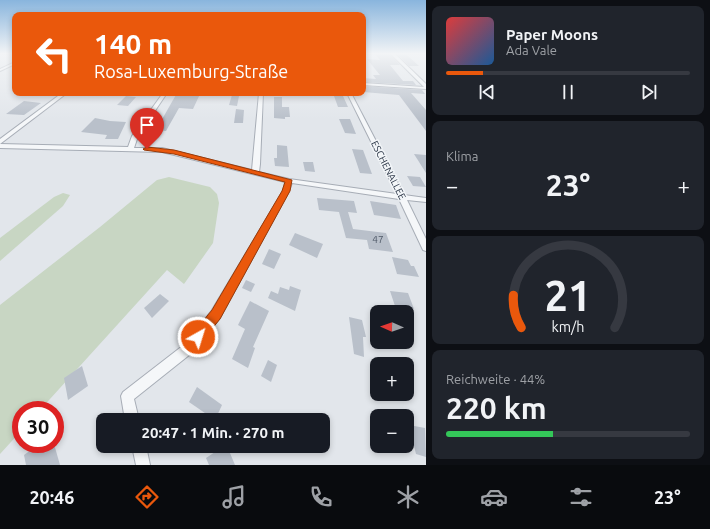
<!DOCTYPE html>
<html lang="de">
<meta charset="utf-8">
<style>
body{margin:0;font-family:Ubuntu,sans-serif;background:#20242c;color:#f1f3f6;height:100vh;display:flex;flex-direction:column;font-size:15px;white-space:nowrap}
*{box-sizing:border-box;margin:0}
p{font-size:13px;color:#9ea1a6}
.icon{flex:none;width:22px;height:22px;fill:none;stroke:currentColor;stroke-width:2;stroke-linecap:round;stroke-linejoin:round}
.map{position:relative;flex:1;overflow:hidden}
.drawer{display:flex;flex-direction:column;gap:6px;padding:6px;background:#0d0f14;width:284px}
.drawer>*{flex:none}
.top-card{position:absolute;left:12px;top:12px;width:354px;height:84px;border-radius:8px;box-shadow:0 2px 6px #0003;background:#ea580c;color:#fff;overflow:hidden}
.needle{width:26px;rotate:272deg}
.controls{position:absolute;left:370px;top:305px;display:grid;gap:8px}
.controls a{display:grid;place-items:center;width:44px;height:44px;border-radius:8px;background:#171b24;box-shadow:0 2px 6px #0003;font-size:20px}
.speed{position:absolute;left:12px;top:401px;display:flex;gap:8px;font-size:20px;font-weight:700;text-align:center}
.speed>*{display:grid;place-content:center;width:52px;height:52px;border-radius:50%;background:#171b24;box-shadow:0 2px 6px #0003;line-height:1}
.speed .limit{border:6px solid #d22;background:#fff;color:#111}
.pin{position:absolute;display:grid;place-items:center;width:34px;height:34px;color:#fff;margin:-41px -17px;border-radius:50% 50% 50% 0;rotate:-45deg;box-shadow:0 0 4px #0007}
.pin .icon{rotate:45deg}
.me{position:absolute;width:44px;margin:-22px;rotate:39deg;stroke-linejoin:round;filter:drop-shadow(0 0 3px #0008)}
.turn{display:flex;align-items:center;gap:14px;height:84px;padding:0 16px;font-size:18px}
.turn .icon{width:52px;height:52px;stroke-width:2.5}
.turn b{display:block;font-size:28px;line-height:34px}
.big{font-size:30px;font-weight:600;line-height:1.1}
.drawer .card{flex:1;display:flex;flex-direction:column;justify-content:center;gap:6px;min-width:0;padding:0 14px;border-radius:8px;background:#20242c}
.drawer .dial{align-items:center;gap:0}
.dial svg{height:104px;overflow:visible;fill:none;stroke:#363941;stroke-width:7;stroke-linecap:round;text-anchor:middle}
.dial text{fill:#f1f3f6;stroke:none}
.song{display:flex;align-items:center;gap:12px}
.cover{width:48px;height:48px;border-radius:6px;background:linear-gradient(135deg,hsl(0 70% 55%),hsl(210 70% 35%))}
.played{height:4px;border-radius:2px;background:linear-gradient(90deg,#ea580c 15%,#363941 15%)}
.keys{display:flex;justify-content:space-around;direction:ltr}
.heat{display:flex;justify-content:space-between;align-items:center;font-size:22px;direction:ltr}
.charge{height:6px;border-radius:3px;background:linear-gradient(90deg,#34c759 44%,#363941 0)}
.trip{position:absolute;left:96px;top:413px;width:234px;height:40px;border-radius:8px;background:#171b24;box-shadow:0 2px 6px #0003;font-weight:600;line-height:40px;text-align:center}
.dock{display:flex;height:64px;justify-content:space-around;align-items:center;background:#090b0e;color:#9ea1a6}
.dock .icon{width:28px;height:28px}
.dock .active{color:#ea580c}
.dock b{font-size:18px;color:#f1f3f6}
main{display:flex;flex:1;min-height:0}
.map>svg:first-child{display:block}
.green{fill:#c8d6c3}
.building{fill:#b9c0ca}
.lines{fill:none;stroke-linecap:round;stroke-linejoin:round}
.minor-casing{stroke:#a7adb6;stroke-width:2}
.minor{fill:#f5f7f9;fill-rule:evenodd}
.route{fill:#ea580c;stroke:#983908}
.labels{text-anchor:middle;stroke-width:3;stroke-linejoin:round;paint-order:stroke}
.far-street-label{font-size:10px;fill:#293445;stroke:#f2f5f8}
.number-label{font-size:10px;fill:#4d5766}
</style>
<main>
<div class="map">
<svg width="426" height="465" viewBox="0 0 426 465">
<rect width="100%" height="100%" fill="#e2e6eb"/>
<g class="green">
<path d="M 169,177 L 210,187 L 217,194 L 219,203 L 213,243 L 184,284 L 167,270 L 40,410 L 21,410 L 21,431 L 0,454 L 0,305 L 100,227 L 157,180 Z"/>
<path d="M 63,193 L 70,195 L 63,206 L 0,261 L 0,238 L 54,197 Z"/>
</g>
<g class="building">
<path d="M 375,54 L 390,54 L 400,65 L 390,65 L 403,81 L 413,81 L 416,85 L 363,82 L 363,78 L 376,79 L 373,75 L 380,75 L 367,59 L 380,60 Z"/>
<path d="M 398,55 L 407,55 L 419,66 L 409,66 Z"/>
<path d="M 363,86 L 422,90 L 425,94 L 411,93 L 426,110 L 426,131 L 399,95 L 363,92 Z"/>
<path d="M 177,93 L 200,94 L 193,109 L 179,108 L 166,131 L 156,130 Z"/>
<path d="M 232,95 L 239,96 L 237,106 L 229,105 Z"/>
<path d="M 126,96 L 136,97 L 128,106 L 117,105 Z"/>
<path d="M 334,96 L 343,96 L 348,107 L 338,107 Z"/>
<path d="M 274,97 L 282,97 L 282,107 L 289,107 L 290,117 L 285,117 L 285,119 L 274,118 Z"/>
<path d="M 24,101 L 41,103 L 24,115 L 6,114 Z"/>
<path d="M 236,109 L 244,110 L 243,123 L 234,123 Z"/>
<path d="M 95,118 L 110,121 L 126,122 L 118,139 L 105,139 L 107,135 L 81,132 Z"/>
<path d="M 339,119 L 350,119 L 356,134 L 345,133 Z"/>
<path d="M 277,145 L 287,146 L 289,167 L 275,166 L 274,158 L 277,158 Z"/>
<path d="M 352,149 L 363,150 L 372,174 L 360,173 Z"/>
<path d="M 414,154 L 426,155 L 426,173 Z"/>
<path d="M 303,162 L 313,162 L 315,172 L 305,171 Z"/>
<path d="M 407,176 L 420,177 L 426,187 L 413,186 Z"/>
<path d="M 317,198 L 354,201 L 357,213 L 348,212 L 353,229 L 386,233 L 393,252 L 369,249 L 367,240 L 346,238 L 339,212 L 319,210 Z"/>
<path d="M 370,201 L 396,205 L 401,219 L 374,215 Z"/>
<path d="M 295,233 L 323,244 L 317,258 L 289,245 Z"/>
<path d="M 269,249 L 281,254 L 274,269 L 262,264 Z"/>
<path d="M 392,257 L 408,260 L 411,266 L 414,266 L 419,277 L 397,274 Z"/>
<path d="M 246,280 L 255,284 L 251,292 L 242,288 Z"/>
<path d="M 290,286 L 301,290 L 295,311 L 268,298 L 271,291 L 278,294 L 280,287 L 289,290 Z"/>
<path d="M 390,291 L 408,293 L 414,309 L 395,306 Z"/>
<path d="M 160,294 L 169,301 L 152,318 L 144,308 Z"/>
<path d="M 250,301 L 269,311 L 253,347 L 255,348 L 248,368 L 232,359 L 245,329 L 238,325 Z"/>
<path d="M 349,317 L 362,320 L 366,337 L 363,337 L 364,357 L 354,354 Z"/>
<path d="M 268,360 L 277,365 L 271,382 L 261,376 Z"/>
<path d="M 82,366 L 88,386 L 68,400 L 64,378 Z"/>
<path d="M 197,387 L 222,405 L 215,420 L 189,402 Z"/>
<path d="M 409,425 L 425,428 L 426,457 L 416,454 Z"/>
<path d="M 39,444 L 54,444 L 60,465 L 26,465 L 24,455 Z"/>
<path d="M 224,446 L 227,446 L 235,465 L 209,465 L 206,458 Z"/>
</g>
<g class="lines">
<defs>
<g id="minor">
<path d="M 391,54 L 395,54 L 426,84 L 426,89 L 363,85 L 363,83 L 424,87 Z"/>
<path d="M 15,62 L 15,64 L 0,71 L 0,69 Z"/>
<path d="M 62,93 L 67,93 L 0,144 L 0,139 Z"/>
<path d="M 163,93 L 167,93 L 138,136 L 134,148 L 162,148 L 252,170 L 259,93 L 263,93 L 260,164 L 259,172 L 289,179 L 397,194 L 347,93 L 351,93 L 404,195 L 426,198 L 426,202 L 407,200 L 426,239 L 426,251 L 423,250 L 399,199 L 292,183 L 289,191 L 220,318 L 193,352 L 134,399 L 139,420 L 125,420 L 121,396 L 123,392 L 185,344 L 212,310 L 283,191 L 285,182 L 162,152 L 0,148 L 0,144 L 128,147 L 132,136 Z"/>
<path d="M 132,446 L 146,446 L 150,465 L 136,465 Z"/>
</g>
</defs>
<use href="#minor" class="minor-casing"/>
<use href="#minor" class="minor"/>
</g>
<linearGradient id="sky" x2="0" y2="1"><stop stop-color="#89b5dd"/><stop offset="0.45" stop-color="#f2f4f6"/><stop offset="1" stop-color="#f2f4f6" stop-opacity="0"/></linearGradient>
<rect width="426" height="119" fill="url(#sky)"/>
<path class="route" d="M 147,147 L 174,150 L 292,180 L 290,191 L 220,319 L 202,341 L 198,343 L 194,341 L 192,337 L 194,332 L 212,310 L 282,191 L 285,182 L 174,154 L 144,150 L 143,149 Z"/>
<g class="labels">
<g class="far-street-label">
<text transform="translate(389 170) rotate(63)" y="4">ESCHENALLEE</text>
</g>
<g class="number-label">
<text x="378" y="243">47</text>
</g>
</g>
</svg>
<div class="controls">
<a><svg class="needle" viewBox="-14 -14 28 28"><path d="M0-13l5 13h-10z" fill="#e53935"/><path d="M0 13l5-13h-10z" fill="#9ea1a6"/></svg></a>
<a>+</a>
<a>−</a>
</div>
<div class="speed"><div class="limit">30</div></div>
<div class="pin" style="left:147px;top:149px;background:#d93025"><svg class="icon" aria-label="arrive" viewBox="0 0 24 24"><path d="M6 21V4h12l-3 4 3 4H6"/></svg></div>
<svg class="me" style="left:198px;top:337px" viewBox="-20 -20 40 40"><circle r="17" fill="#ea580c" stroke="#fff" stroke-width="3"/><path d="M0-11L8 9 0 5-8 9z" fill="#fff"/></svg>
<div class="trip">20:47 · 1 Min. · 270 m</div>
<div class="top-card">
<div class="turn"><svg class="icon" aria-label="left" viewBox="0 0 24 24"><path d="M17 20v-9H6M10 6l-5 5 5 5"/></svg><div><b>140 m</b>Rosa-Luxemburg-Straße</div></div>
</div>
</div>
<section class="drawer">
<div class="card">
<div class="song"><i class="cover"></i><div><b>Paper Moons</b><p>Ada Vale</p></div></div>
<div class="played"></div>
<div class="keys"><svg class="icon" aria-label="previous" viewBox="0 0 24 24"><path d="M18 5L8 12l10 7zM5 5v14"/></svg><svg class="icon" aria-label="pause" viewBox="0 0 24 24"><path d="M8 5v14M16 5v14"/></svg><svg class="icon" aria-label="next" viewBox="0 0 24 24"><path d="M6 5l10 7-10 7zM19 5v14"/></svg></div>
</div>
<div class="card"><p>Klima</p>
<div class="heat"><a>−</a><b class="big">23°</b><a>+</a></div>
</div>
<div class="card dial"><svg viewBox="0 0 100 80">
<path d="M14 69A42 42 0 1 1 86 69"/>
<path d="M14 69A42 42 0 0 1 8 44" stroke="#ea580c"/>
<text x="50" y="56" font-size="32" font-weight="700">21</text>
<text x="50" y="72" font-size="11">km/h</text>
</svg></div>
<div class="card"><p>Reichweite · 44%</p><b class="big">220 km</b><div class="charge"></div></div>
</section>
</main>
<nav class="dock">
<b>20:46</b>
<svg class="icon active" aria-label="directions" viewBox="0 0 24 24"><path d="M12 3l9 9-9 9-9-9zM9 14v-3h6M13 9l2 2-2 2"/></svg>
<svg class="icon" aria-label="music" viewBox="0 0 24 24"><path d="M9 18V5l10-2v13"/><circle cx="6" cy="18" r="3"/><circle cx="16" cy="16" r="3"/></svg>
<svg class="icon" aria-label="phone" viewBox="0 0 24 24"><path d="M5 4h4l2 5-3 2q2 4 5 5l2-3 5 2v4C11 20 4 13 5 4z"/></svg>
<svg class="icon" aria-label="climate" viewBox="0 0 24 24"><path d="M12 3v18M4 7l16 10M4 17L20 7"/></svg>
<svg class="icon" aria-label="car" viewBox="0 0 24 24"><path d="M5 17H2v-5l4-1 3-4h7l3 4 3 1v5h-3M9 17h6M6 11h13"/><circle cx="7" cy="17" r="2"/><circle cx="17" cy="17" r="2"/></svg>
<svg class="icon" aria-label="filters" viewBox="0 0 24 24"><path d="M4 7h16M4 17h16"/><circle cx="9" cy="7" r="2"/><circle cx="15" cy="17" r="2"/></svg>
<b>23°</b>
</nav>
